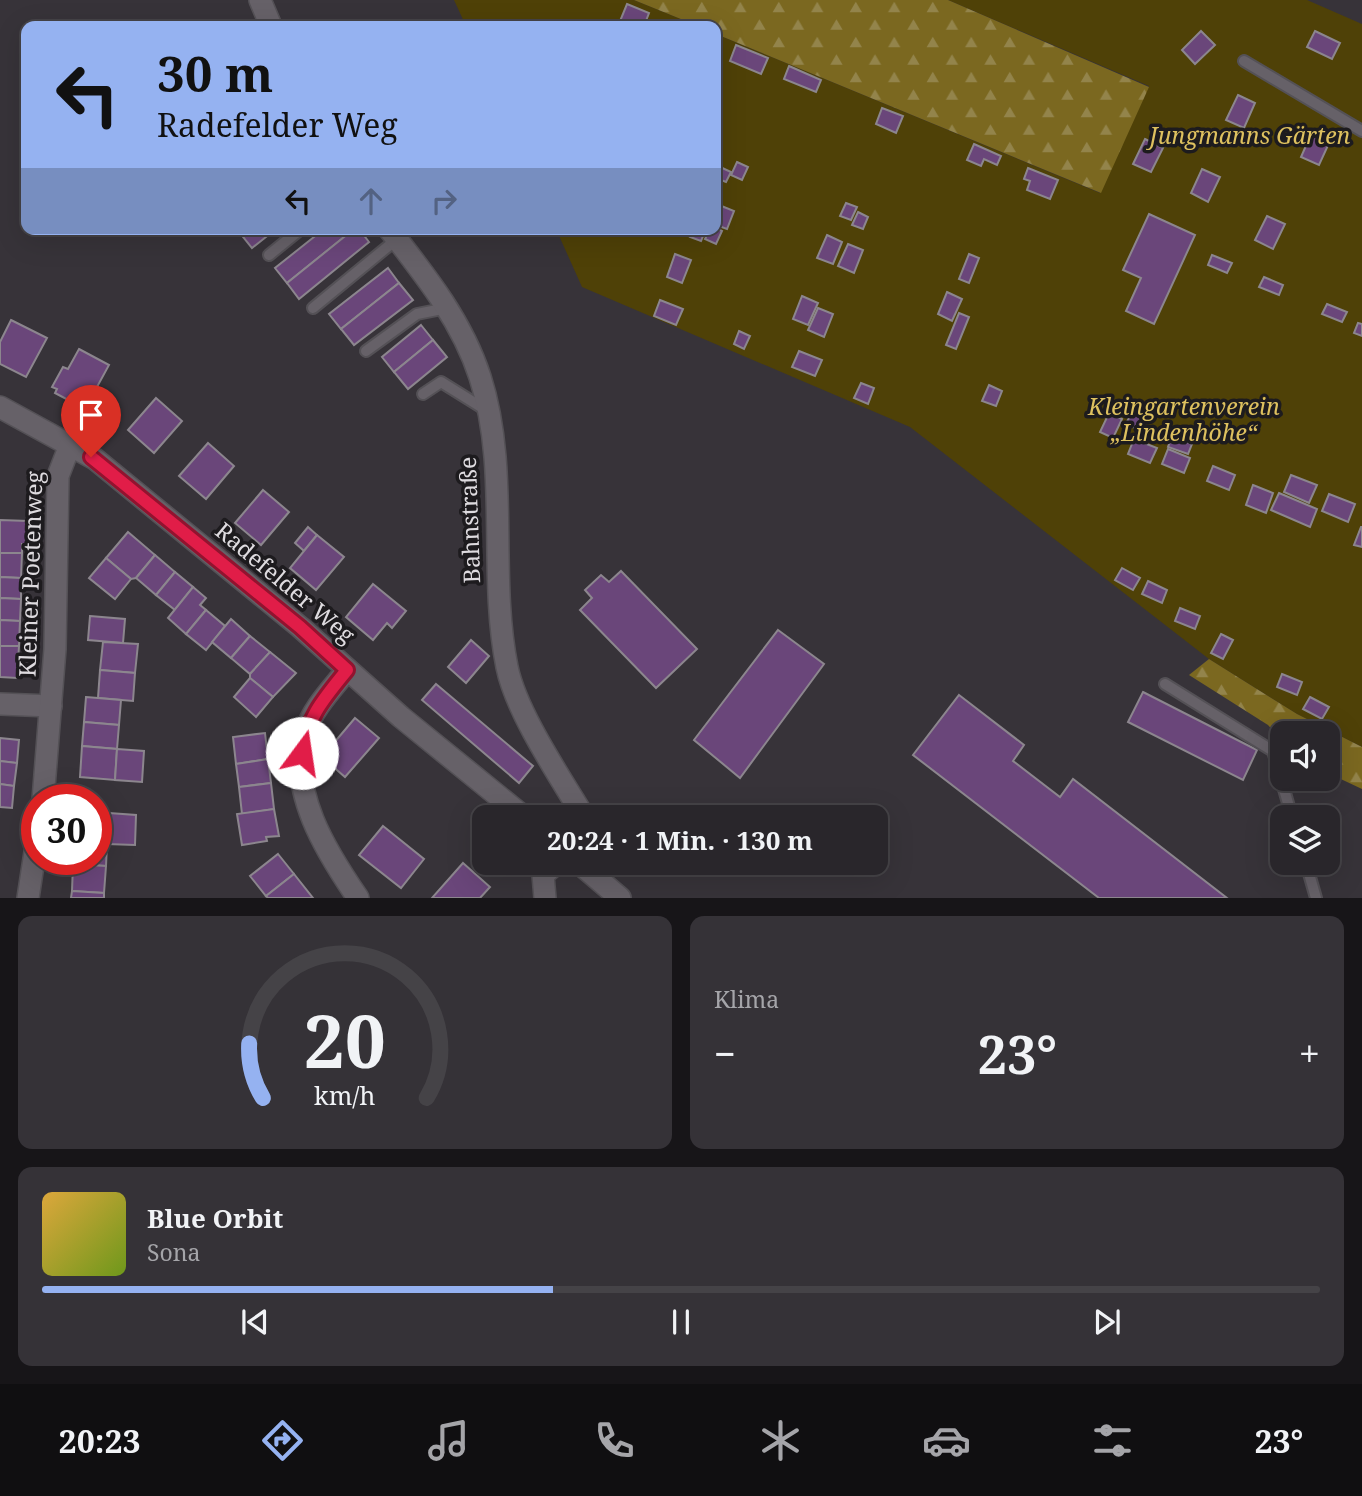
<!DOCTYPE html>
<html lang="de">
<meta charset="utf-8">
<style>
body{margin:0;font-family:"Noto Serif",serif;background:#353237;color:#f1f3f6;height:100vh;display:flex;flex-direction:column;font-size:26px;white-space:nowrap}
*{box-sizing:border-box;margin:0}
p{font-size:23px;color:#a5a5a9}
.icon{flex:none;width:38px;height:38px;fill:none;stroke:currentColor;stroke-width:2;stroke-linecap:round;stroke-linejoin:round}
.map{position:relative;height:898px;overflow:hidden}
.details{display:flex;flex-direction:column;gap:18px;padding:18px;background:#171518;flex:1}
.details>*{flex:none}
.banner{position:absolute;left:21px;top:21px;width:700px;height:214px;border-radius:14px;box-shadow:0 7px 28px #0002,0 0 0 2px #454347;background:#95b2f1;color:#111;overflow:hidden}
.buttons{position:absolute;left:1270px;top:721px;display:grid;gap:14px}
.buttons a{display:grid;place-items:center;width:70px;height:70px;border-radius:14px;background:#29262b;box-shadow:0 7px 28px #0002,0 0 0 2px #454347;font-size:35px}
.speed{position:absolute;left:21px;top:784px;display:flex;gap:14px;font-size:35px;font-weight:700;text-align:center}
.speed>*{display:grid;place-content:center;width:91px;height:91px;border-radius:50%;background:#29262b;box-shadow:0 7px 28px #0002,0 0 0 2px #454347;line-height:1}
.speed .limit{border:10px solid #d22;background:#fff;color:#111}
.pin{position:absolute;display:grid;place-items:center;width:60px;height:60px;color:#fff;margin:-72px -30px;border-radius:50% 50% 50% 0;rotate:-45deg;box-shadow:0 0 7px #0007}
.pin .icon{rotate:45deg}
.me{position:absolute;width:77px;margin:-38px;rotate:14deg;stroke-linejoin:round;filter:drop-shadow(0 0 5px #0008)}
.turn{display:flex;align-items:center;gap:24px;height:147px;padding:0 21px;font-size:32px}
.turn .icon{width:91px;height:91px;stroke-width:2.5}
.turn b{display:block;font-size:49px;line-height:60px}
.lanes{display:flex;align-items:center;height:66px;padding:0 21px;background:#0003;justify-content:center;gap:35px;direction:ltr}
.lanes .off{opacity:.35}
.big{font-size:52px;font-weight:700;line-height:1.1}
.details .card{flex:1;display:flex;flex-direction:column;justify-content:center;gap:10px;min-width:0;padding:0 24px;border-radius:14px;background:#353237}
.details .dial{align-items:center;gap:0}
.dial svg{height:182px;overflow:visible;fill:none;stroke:#454347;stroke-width:7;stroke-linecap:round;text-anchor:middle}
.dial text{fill:#f1f3f6;stroke:none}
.song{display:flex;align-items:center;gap:21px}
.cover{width:84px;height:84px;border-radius:10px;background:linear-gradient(135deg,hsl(40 70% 55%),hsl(80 70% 35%))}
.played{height:7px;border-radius:4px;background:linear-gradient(90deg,#95b2f1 40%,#454347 40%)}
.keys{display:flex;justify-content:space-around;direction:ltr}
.heat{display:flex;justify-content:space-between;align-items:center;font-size:38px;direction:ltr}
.details .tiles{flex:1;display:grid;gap:18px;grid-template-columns:1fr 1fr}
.card:last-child{grid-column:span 2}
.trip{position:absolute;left:472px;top:805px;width:416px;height:70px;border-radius:14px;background:#29262b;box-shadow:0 7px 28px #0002,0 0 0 2px #454347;font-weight:700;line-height:70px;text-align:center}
.menu{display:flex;height:112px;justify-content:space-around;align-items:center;background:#100f11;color:#a5a5a9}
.menu .icon{width:49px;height:49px}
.menu .current{color:#95b2f1}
.menu b{font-size:32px;color:#f1f3f6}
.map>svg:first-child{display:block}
.green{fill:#4f4107}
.forest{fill:url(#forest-firs)}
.building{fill:#6a467a;stroke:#8c868e;stroke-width:2}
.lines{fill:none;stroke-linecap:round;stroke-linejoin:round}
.lane-casing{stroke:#545156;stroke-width:14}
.street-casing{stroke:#545156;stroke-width:24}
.lane{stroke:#666168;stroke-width:10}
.street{stroke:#666168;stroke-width:21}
.route-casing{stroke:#92132f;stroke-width:18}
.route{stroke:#e11d48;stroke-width:12}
.labels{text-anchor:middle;stroke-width:7;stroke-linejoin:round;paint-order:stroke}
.park-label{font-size:23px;font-style:italic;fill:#dec15f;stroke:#1d1b1e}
.street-label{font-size:23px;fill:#dedbdf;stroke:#1d1b1e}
</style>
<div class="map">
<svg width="1362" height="898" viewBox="0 0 1362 898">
<defs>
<pattern id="forest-firs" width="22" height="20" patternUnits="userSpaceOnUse" patternTransform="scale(1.75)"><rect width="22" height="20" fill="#7b6820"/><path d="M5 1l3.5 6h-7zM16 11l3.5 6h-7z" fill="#93844b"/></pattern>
</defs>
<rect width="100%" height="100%" fill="#373339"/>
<g class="green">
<path d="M 454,0 L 634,0 L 698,26 L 466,26 Z"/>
<path d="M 948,0 L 1307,0 L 1362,24 L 1362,747 L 1297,714 L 1209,659 L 910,427 L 582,287 L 556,229 L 716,229 L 716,34 L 1100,193 L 1149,86 Z"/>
</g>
<g class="forest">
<path d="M 634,0 L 948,0 L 1149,87 L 1101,193 L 716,34 L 716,26 L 698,26 Z"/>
<path d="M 1209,659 L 1297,714 L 1362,747 L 1362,789 L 1328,773 L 1328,733 L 1283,733 L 1283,742 L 1268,725 L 1189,675 Z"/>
</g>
<g class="building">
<path d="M 627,4 L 649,13 L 644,26 L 618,26 Z"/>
<path d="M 1201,31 L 1215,45 L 1195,64 L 1182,50 Z"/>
<path d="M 1315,31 L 1340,43 L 1332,59 L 1307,47 Z"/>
<path d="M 736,45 L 768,58 L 761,74 L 730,61 Z"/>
<path d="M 789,66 L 821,80 L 816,92 L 784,79 Z"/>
<path d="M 1238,95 L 1255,103 L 1244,128 L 1226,120 Z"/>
<path d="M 882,108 L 903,116 L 896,133 L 876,124 Z"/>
<path d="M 1312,132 L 1330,141 L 1319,165 L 1301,157 Z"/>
<path d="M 1145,139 L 1163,148 L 1151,172 L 1133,164 Z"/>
<path d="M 974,144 L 1001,156 L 997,165 L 984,159 L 981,166 L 967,160 Z"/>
<path d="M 737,162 L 748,167 L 742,180 L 731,175 Z"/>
<path d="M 718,166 L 731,172 L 726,182 L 716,178 Z"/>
<path d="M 1028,168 L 1058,180 L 1050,199 L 1027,190 L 1030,181 L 1024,179 Z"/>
<path d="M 1202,169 L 1220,177 L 1208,202 L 1191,193 Z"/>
<path d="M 846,203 L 857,207 L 851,220 L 840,216 Z"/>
<path d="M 719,205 L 734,211 L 727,229 L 716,225 L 716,214 Z"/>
<path d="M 858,212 L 868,217 L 863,229 L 852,225 Z"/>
<path d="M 1149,214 L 1195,235 L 1154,324 L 1126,311 L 1141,278 L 1123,270 Z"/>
<path d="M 1267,216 L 1285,224 L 1273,249 L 1255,240 Z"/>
<path d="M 716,228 L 722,231 L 716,244 L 705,239 L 710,229 Z"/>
<path d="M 244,229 L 276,229 L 252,248 L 240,233 Z"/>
<path d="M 324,229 L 354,229 L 287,283 L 275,268 Z"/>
<path d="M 354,229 L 359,229 L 369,242 L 299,299 L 287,283 Z"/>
<path d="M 694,229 L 706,229 L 701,241 L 690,237 Z"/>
<path d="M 827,235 L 842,242 L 833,264 L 817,258 Z"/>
<path d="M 848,244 L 863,250 L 854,273 L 838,266 Z"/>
<path d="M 675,254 L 691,260 L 682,283 L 667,277 Z"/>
<path d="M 969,254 L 979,258 L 969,283 L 959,279 Z"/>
<path d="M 1212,255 L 1232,263 L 1227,273 L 1208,265 Z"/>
<path d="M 388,268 L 399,283 L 341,329 L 329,314 Z"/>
<path d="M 1264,277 L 1283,285 L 1279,295 L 1259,287 Z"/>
<path d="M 399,283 L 413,300 L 354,345 L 341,329 Z"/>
<path d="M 947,292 L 962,299 L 952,321 L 938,314 Z"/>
<path d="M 802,296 L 818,303 L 808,325 L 793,319 Z"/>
<path d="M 660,300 L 683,309 L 676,325 L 654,316 Z"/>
<path d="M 1327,304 L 1347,312 L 1342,322 L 1322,314 Z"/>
<path d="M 818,308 L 833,314 L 824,337 L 808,330 Z"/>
<path d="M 959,313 L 969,317 L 956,349 L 946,345 Z"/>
<path d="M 11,320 L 47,338 L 26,377 L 0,364 L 0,342 Z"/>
<path d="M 1358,323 L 1362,324 L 1362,336 L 1354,333 Z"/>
<path d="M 421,325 L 433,340 L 394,372 L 382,357 Z"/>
<path d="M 739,331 L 750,336 L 744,349 L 734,344 Z"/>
<path d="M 433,340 L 447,357 L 408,389 L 394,372 Z"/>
<path d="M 79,349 L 109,365 L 85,409 L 55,393 L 57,389 L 52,387 L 63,367 L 68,369 Z"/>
<path d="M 799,351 L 822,360 L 815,376 L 792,367 Z"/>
<path d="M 861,383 L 874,388 L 868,404 L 854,398 Z"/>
<path d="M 989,385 L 1002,391 L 996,406 L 982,401 Z"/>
<path d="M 156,398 L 182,421 L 154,453 L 128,430 Z"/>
<path d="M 1135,405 L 1148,411 L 1139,430 L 1126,424 Z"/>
<path d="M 1109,413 L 1122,419 L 1113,438 L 1100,432 Z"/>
<path d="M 1172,436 L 1192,444 L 1188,454 L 1168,447 Z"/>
<path d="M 1134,439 L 1157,448 L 1150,463 L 1128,454 Z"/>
<path d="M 208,443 L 234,466 L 206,499 L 179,476 Z"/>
<path d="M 1168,449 L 1190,458 L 1184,473 L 1162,464 Z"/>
<path d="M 1213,466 L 1235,475 L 1229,490 L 1207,481 Z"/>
<path d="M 1291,475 L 1317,485 L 1309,503 L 1284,492 Z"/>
<path d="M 1253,485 L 1273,493 L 1266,513 L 1246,505 Z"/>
<path d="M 263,490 L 289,512 L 261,545 L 235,523 Z"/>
<path d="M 1279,493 L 1317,509 L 1310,527 L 1271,510 Z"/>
<path d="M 1329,494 L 1355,504 L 1348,522 L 1322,511 Z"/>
<path d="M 0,520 L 28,521 L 27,544 L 22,544 L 22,553 L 0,553 Z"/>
<path d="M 308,527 L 317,535 L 304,551 L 295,543 Z"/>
<path d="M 1361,527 L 1362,527 L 1362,547 L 1354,545 Z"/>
<path d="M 128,532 L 155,555 L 136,578 L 131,579 L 106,558 Z"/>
<path d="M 317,535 L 344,557 L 316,590 L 290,568 Z"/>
<path d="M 0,553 L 22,553 L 21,578 L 0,577 Z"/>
<path d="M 155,555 L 175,572 L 156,595 L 136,578 Z"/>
<path d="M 106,558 L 131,579 L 115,599 L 89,578 Z"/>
<path d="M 1122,568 L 1140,578 L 1133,590 L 1115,580 Z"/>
<path d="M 621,571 L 697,649 L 656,688 L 580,610 L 592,598 L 585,590 L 601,575 L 609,582 Z"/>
<path d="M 175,572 L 193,587 L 175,610 L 156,595 Z"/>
<path d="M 0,577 L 21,578 L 21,599 L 0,598 Z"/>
<path d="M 1148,581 L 1167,590 L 1162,603 L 1142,594 Z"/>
<path d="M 373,584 L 406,611 L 392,628 L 387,623 L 373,640 L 346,617 Z"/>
<path d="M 193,587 L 206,598 L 200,605 L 206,610 L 186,634 L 168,618 Z"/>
<path d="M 0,598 L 21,599 L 20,621 L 0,620 Z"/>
<path d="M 1180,608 L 1200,616 L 1195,629 L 1175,621 Z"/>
<path d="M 206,610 L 225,626 L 206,650 L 186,634 Z"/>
<path d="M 90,616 L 125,619 L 123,643 L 88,640 Z"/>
<path d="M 231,619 L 250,636 L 231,658 L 212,642 Z"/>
<path d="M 0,620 L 20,621 L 19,646 L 0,646 Z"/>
<path d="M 778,630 L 824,664 L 740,778 L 694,740 Z"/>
<path d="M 1221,634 L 1233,640 L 1223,659 L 1211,653 Z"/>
<path d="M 250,636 L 270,652 L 250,674 L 231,658 Z"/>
<path d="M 471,640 L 489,656 L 466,683 L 448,667 Z"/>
<path d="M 103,642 L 138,644 L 135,673 L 100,670 Z"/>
<path d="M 0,646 L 19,646 L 17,678 L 0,677 Z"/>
<path d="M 270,652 L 296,673 L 273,697 L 250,678 L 250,674 Z"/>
<path d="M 100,670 L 135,673 L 133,701 L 98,698 Z"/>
<path d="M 1282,674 L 1302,682 L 1297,695 L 1277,687 Z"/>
<path d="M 250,678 L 273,697 L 256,717 L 234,697 Z"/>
<path d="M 436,684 L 533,766 L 519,783 L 422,700 Z"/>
<path d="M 1143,692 L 1257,750 L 1243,780 L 1128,722 Z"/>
<path d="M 959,695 L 1024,745 L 1013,761 L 1060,797 L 1073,779 L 1227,898 L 1099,898 L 913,755 Z"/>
<path d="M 86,697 L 121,700 L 119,725 L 84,722 Z"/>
<path d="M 1310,697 L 1329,707 L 1322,719 L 1303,709 Z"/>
<path d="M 355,718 L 379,738 L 345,777 L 322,757 Z"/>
<path d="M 84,722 L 119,725 L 117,749 L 82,746 Z"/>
<path d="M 265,733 L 268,759 L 236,764 L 233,737 Z"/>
<path d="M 0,738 L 19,740 L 17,763 L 0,761 Z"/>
<path d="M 82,746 L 117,749 L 115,780 L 80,777 Z"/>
<path d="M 117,749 L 144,751 L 142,782 L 115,780 Z"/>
<path d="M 268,759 L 271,783 L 239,787 L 236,764 Z"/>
<path d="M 0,761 L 17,763 L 14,786 L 0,784 Z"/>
<path d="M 271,783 L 274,809 L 242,814 L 239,787 Z"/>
<path d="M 0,784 L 14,786 L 12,808 L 0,807 Z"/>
<path d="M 274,809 L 279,836 L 266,837 L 267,841 L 242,845 L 237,814 Z"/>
<path d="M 96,812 L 109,813 L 107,844 L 96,843 Z"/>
<path d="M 109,813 L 136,815 L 135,845 L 107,844 Z"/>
<path d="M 383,826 L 424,859 L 401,888 L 359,855 Z"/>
<path d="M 96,843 L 107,844 L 106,866 L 73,864 L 74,859 L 96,859 Z"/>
<path d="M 278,854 L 294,874 L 266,896 L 250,876 Z"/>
<path d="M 463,863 L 490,887 L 480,898 L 432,898 Z"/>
<path d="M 73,864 L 106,866 L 104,893 L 72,891 Z"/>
<path d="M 294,874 L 313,898 L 268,898 L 266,896 Z"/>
<path d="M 72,891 L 104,893 L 104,898 L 71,898 Z"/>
</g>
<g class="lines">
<defs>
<g id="lane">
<path d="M 1244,61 L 1362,131"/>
<path d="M 269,255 L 301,229"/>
<path d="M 313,308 L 397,239"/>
<path d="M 366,351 L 417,314 L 447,308"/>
<path d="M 423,394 L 441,382 L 486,410"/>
<path d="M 1165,684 L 1273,751 L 1292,817"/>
<path d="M 1306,863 L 1316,898"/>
</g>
<g id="street">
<path d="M 260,0 L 271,26"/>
<path d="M 389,229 C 425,275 462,321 480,377 C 510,470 488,572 507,667 C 516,712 560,777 584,817"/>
<path d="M 0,407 L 95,459 L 300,627 L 401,717 L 524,817"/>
<path d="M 347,670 C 332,689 312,709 305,733 C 287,790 327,853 358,898"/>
<path d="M 0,704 L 51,706"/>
<path d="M 43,800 L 55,649 L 58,476 L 70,445"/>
<path d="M 579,863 L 620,898"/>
<path d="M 28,898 L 37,839"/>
<path d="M 545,898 L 543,875 L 557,863"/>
</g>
</defs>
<use href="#lane" class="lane-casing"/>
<use href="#street" class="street-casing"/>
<use href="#lane" class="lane"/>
<use href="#street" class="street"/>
</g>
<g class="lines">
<defs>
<path id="route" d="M 91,457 L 300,627 L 347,670 C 326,696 306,718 302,753"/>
</defs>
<use href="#route" class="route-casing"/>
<use href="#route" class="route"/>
</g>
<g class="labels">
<g class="park-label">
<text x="1250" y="144">Jungmanns Gärten</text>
<text x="1184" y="415">Kleingartenverein<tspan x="1184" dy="26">„Lindenhöhe“</tspan></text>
</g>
<g class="street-label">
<text transform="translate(470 520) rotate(-92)" y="8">Bahnstraße</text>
<text transform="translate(31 574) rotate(-88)" y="8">Kleiner Poetenweg</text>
<text transform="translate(285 583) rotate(40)" y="8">Radefelder Weg</text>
</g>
</g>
</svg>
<div class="buttons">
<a><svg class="icon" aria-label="sound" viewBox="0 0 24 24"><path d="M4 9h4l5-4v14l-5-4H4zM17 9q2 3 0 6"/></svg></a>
<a><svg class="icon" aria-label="layers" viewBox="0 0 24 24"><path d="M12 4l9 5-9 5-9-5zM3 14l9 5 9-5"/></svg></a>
</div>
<div class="speed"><div class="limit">30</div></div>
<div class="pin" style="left:91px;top:457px;background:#d93025"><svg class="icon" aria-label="arrive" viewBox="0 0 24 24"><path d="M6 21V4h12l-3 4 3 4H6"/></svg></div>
<svg class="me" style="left:302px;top:753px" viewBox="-20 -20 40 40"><circle r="19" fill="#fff"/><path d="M0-13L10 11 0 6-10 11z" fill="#e11d48"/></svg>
<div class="trip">20:24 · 1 Min. · 130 m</div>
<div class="banner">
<div class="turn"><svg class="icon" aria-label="left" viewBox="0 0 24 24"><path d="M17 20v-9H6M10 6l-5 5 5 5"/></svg><div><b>30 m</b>Radefelder Weg</div></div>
<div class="lanes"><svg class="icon" aria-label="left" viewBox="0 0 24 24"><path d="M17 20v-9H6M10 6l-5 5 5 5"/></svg><svg class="icon off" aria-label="ahead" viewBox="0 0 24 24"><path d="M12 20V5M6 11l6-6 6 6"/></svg><svg class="icon off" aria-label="right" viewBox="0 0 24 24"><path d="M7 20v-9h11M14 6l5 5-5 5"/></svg></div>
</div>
</div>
<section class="details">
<div class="tiles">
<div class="card dial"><svg viewBox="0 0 100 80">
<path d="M14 69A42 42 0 1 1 86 69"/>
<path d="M14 69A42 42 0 0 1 8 45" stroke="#95b2f1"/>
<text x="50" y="56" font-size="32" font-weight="700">20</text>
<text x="50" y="72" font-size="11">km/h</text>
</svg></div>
<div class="card"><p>Klima</p>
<div class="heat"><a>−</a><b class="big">23°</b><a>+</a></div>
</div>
<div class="card">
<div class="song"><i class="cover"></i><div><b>Blue Orbit</b><p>Sona</p></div></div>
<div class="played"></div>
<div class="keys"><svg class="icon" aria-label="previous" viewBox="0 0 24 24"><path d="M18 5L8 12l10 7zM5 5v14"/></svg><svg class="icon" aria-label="pause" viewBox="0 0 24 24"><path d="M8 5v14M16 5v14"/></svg><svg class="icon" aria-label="next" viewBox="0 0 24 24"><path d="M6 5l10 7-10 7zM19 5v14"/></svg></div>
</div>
</div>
</section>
<nav class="menu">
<b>20:23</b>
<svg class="icon current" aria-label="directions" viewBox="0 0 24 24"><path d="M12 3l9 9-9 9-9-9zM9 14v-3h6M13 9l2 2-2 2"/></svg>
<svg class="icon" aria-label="music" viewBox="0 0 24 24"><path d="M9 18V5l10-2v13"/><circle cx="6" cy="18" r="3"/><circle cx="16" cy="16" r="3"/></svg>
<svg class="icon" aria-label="phone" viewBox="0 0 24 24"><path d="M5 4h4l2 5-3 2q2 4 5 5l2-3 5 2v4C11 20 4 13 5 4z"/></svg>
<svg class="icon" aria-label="climate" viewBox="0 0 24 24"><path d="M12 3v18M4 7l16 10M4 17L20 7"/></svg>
<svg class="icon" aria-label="car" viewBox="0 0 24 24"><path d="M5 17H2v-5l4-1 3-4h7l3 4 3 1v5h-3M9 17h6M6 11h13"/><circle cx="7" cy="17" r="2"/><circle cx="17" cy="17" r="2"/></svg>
<svg class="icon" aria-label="filters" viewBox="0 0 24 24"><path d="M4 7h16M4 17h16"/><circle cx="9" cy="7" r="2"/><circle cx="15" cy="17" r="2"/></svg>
<b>23°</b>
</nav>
